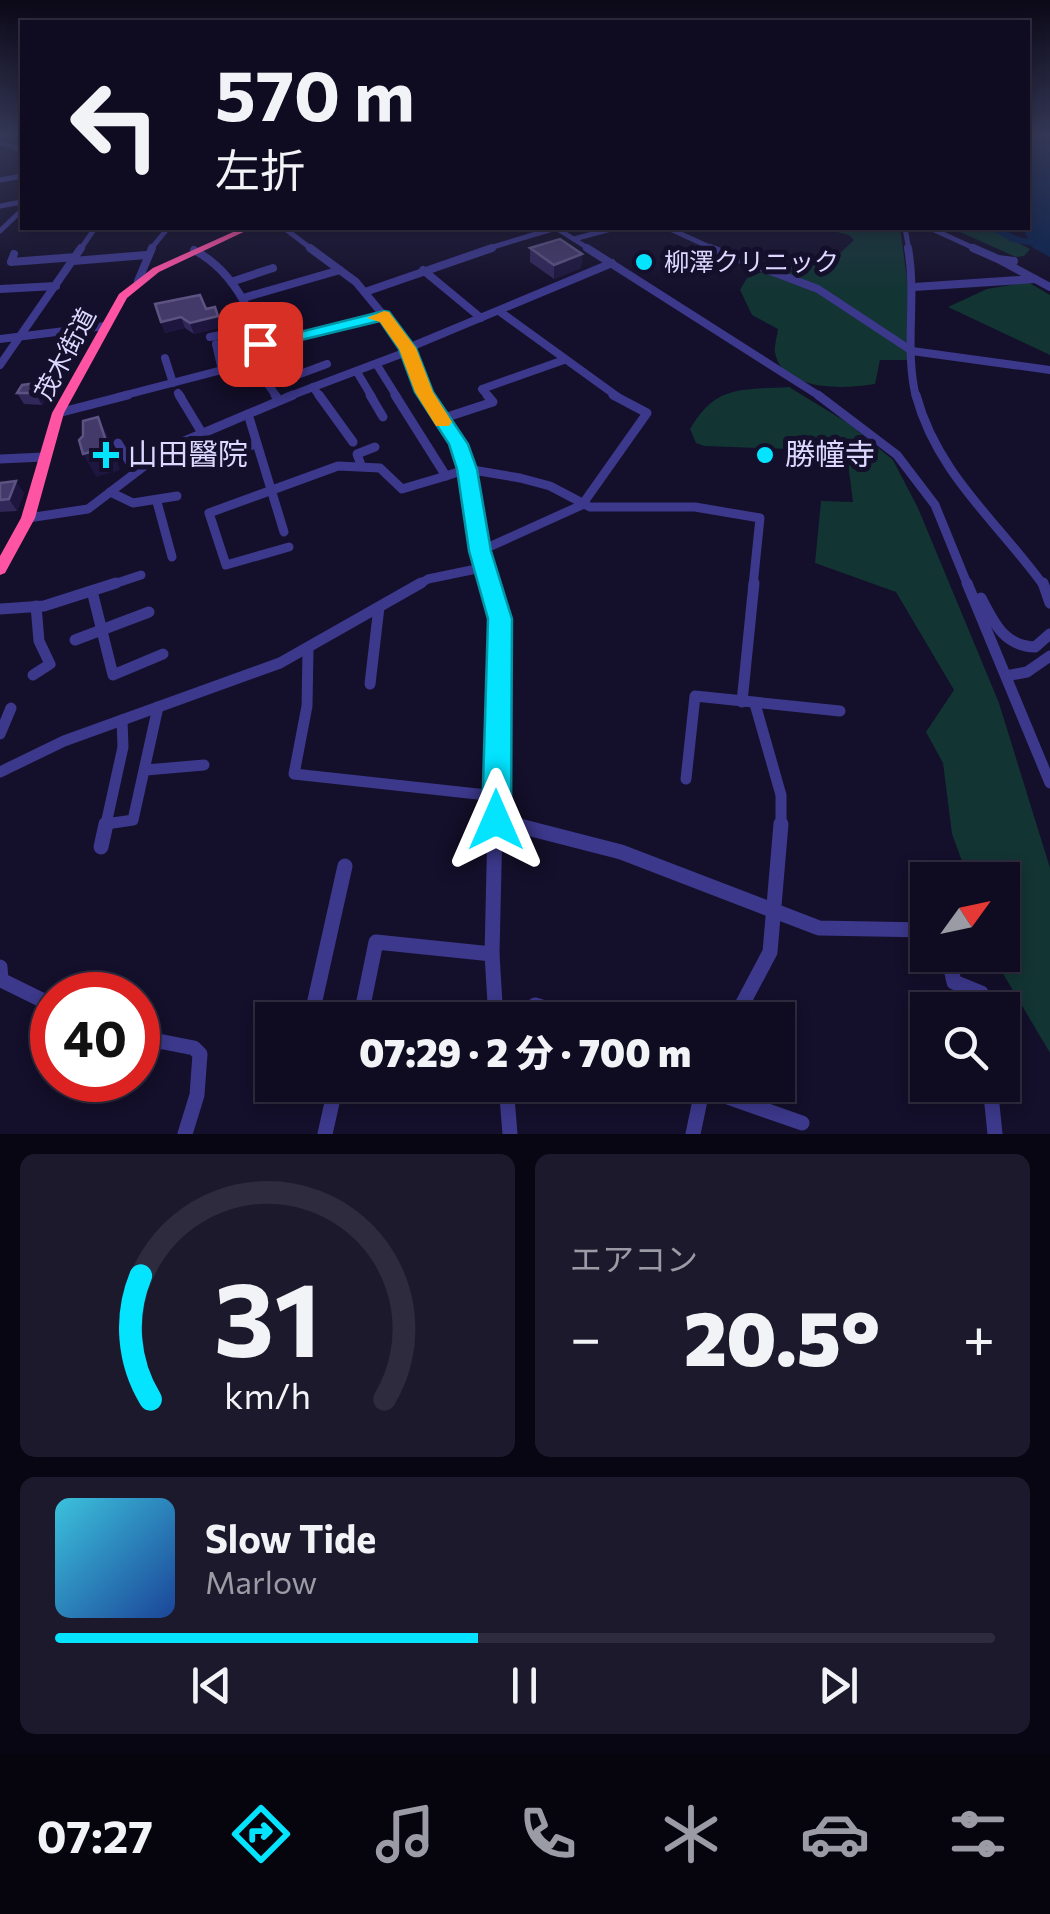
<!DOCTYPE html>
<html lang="ja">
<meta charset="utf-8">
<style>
body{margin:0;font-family:Commissioner,"Noto Sans JP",sans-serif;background:#1d192d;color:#f1f3f6;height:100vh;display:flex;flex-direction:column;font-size:38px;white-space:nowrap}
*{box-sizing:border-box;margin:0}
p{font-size:32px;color:#9b9ba5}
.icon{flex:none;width:55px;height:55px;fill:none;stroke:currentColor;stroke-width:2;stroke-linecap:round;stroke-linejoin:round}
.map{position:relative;height:1134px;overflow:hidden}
.sheet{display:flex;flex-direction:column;gap:20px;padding:20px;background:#080612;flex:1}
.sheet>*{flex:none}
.banner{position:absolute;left:20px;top:20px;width:1010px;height:210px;border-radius:0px;box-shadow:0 5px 15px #0003,0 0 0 2px #2f2b3e;background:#0f0b20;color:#f1f3f6;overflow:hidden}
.needle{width:65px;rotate:57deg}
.buttons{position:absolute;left:910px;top:862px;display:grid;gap:20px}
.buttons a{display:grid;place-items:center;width:110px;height:110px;border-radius:0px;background:#0f0b20;box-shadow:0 5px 15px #0003,0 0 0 2px #2f2b3e;font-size:50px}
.speed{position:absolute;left:30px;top:972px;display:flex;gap:20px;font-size:50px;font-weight:700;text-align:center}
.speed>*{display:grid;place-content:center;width:130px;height:130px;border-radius:50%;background:#0f0b20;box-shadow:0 5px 15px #0003,0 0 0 2px #2f2b3e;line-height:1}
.speed .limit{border:15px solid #d22;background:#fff;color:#111}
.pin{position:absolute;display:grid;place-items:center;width:85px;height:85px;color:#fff;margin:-42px;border-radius:20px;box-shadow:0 5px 15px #0006}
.me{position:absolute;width:110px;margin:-55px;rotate:0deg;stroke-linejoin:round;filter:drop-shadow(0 0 8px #0008)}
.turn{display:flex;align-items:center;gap:35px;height:210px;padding:0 30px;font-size:45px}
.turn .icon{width:130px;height:130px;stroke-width:2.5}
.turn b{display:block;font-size:70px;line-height:85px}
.big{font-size:75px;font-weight:800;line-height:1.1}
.sheet .widget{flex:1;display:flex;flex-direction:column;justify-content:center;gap:15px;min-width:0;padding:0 35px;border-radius:15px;background:#1d192d}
.sheet .dial{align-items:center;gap:0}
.dial svg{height:260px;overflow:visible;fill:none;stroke:#2f2b3e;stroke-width:7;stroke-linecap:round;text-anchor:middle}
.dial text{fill:#f1f3f6;stroke:none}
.song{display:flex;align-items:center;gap:30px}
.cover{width:120px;height:120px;border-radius:15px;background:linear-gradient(135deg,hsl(190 70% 55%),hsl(220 70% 35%))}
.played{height:10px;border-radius:5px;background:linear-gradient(90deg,#04e4ff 45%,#2f2b3e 45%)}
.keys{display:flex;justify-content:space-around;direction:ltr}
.heat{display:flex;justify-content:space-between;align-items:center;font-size:55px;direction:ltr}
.sheet .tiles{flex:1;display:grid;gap:20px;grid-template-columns:1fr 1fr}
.widget:last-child{grid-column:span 2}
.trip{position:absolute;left:255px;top:1002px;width:540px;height:100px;border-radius:0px;background:#0f0b20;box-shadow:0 5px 15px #0003,0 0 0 2px #2f2b3e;font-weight:800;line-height:100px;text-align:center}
.dock{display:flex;height:160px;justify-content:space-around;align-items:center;background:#06040d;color:#9b9ba5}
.dock .icon{width:70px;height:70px}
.dock .active{color:#04e4ff}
.dock b{font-size:45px;color:#f1f3f6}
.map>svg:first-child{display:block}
.green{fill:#123433}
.water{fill:#0a234e}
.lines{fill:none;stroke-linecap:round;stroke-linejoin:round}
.river{fill:#0a234e;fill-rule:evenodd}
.minor-far4{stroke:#3c388b;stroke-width:5}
.minor-far3{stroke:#3c388b;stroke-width:8}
.minor-far2{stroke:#3c388b;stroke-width:9}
.minor-far1{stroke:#3c388b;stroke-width:11}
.minor{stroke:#3c388b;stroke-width:15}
.highway{fill:#ff53a4;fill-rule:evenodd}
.wall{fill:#322759}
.shaded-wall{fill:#1e163e}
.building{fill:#443a6a;stroke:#5c5382;stroke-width:2.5}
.route{fill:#04e4ff;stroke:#0394a6;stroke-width:2.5}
.slow{fill:#f59e0b}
.poi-dot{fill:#04e4ff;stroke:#140f2a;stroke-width:4}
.labels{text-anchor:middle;stroke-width:10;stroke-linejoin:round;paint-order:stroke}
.far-poi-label{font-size:25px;fill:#dcd8ff;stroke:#140f2a;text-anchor:start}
.far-street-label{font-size:25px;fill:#dcd8ff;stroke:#140f2a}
.poi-label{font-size:30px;fill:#dcd8ff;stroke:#140f2a;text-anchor:start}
</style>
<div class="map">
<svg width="1050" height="1134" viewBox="0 0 1050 1134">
<rect width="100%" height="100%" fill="#140f2a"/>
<g class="green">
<path d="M 821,228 L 900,228 L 909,293 L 908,360 L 880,360 L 875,384 C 846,389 783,392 775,353 C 774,347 777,336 778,329 L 752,315 L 740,290 L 747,278 L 785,263 L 805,264 L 822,256 L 837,256 L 854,240 L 849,235 Z"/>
<path d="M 951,228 L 989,228 L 1030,249 L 1024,256 L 1016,257 Z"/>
<path d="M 1028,282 L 1050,295 L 1050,355 L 948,307 L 987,289 Z"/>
<path d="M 789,387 L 848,423 L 893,460 L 918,508 L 999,703 L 1050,868 L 1050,1053 L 992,955 L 1002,955 L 1002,880 L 969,880 L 952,834 L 943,763 L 926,732 L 954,690 L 896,592 L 815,563 L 821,501 L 853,502 L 848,463 L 816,450 L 704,446 L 696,443 L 690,429 C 716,384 742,390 789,387 Z"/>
</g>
<path class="water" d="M 1028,134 L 1050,134 L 1050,257 L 1032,247 L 1023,228 L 1028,228 Z"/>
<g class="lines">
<path class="river" d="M 987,228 L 999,228 L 1019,237 L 1050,243 L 1050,249 L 1012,242 Z"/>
<g class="minor-far4">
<path d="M 0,143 L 22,150"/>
<path d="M 0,180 L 22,176"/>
<path d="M 0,206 L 22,202"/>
<path d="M 284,228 L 313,250"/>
<path d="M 556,228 L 591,250"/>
<path d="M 668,228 L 716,250"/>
<path d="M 905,228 L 909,250"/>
<path d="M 930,228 L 978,250"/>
<path d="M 0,231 L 22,210"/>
<path d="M 574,239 L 611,229"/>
<path d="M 80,250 L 95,228"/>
<path d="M 150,250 L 168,228"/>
<path d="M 483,250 L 556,228"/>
</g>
<g class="minor-far3">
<path d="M 310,248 L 356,282 L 398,333 L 427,397"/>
<path d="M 587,248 L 821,397"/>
<path d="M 710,248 L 818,289 L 912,351 L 1050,370"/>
<path d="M 908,248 C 917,297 904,349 916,397"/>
<path d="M 973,248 L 998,259"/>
<path d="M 194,250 C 243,276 257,329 273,378 L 267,383 L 277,397"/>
<path d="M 14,254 L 11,262 L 76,257"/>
<path d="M 73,261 L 146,255"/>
<path d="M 1014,261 L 998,259 L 1050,287"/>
<path d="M 423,270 L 481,318"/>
<path d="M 138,281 L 152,248"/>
<path d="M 231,282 L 273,268"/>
<path d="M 914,287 L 1035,279"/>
<path d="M 0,289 L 56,286"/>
<path d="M 365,292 L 492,248"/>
<path d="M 243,298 L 340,270"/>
<path d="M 499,311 L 618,397"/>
<path d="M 210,337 L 256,328"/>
<path d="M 0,339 L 105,326"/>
<path d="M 260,345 L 384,316"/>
<path d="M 408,348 L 612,263"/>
<path d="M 165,358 L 173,383"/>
<path d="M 0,365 L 81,248"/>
<path d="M 377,365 L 397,397"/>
<path d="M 357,372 L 372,397"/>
<path d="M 270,385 L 327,364"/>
<path d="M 313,387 L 320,397"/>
<path d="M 178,393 L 181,397"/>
<path d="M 118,397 L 222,370 L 216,344"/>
<path d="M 287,397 L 409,351"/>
<path d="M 489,397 L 482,389 L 564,360"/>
</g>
<g class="minor-far2">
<path d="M 179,395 L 202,433"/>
<path d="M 275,395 L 279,400"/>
<path d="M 319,395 L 353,442"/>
<path d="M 370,395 L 383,417"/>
<path d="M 395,395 L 446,476 L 467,469 L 520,478 L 550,486 L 590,507 L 695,507 L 760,518 L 753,586"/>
<path d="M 426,395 C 441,418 460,442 467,470 C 477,508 479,547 490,586"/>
<path d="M 818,395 L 897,455 L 935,505 L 968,586"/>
<path d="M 916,395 C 937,474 998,522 1044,586"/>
<path d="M 58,413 L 128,395"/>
<path d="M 248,414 L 284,532"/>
<path d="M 441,419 L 493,402 L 487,395"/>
<path d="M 118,443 L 135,471"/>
<path d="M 179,443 L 177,465 L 256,444"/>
<path d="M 0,459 L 44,457"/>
<path d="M 361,465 L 357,454 L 375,447"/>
<path d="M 110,492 L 133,503 L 177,496"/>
<path d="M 157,502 L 172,557"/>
<path d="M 28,518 L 88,509 L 168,448 L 293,395"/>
<path d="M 289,547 L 226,565 L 209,513 L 338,466 L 380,468 L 402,489 L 446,476"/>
<path d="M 480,551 L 582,505 L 647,413 L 613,395"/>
<path d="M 108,586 L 141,575"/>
<path d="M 417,586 L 428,579 L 486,567"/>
</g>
<g class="minor-far1">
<path d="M 489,583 L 500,619 L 495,827"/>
<path d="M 967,583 L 1050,783"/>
<path d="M 1043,583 L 1050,603"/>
<path d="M 92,591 L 113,675 L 163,654"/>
<path d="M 981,598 C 994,623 1004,646 1035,647 L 1050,634"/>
<path d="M 0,609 L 44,606 L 116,583"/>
<path d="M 75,640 L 149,612"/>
<path d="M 308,650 L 307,706 L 294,774 L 496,796"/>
<path d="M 33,675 L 50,664 L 39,641 L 36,606"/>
<path d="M 1006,676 L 1027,672 L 1050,656"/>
<path d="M 370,684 L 379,607"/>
<path d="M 742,702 L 754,583"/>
<path d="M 755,704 L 781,795 L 781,827"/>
<path d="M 122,720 L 123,747 L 106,824 L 133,820 L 158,707"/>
<path d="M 0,734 L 11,708"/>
<path d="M 146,770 L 204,765"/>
<path d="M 0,772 L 64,741 L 280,663 L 421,583"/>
<path d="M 686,779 L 695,696 L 840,711"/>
<path d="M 496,820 L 522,827"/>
</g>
<g class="minor">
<path d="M 495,824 L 492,954 L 496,1020"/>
<path d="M 512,824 L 621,852 L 819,928 L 928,930"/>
<path d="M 101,847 L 106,824"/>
<path d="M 948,955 L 954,982 L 981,993 L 983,1010"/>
<path d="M 0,967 L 1,980 L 52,1005"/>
<path d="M 333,1020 L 311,1018 L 345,866"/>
<path d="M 360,1020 L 376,942 L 492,954"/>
<path d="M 533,1020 L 535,1005 L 585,1020"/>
<path d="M 734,1020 L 770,952 L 781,824"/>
<path d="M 138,1037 L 194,1048 L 200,1054 L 197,1095 L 185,1134"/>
<path d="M 506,1085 L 510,1134"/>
<path d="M 990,1085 L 995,1134"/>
<path d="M 702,1088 L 802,1123"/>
<path d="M 325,1134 L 336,1085"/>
<path d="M 693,1134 L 703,1086"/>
</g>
<path class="highway" d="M 242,228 L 252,228 L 159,272 L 127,298 L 64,413 L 35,518 L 5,573 L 0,575 L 0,556 L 21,518 L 52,413 L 119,294 L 153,268 Z"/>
</g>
<g class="wall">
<path d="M 530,248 L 582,254 L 581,268 L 554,279 L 530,262 Z"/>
<path d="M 155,304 L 206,309 L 218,316 L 222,327 L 194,334 L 185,328 L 165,333 Z"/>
<path d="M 46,382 L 52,394 L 42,405 L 24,404 L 17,393 Z"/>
<path d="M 0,483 L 24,493 L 17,511 L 0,512 Z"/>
</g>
<g class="shaded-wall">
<path d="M 582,254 L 581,268 L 554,279 L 554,265 Z"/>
<path d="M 218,316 L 222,327 L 194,334 L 190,323 Z"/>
<path d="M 181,317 L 185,328 L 165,333 L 161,322 Z"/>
<path d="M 46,382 L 52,394 L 42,405 L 35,393 Z"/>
<path d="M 98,417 L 110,440 L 120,470 L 96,477 L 83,454 Z"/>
<path d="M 16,481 L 24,493 L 17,511 L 9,499 Z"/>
</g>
<g class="building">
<path d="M 560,239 L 582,254 L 554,265 L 530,248 Z"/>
<path d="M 200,295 L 206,309 L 215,307 L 218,316 L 190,323 L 181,317 L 161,322 L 155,304 Z"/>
<path d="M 46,382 L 35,393 L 17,393 L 22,385 Z"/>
<path d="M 98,417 L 108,447 L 83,454 L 79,440 L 83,436 L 83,421 Z"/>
<path d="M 16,481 L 9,499 L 0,500 L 0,483 Z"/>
</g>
<linearGradient id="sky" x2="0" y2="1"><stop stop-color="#0b0817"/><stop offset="0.46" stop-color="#343755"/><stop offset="1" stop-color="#343755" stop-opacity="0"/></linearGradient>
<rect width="1050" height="293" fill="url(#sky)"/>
<path class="route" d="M 384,311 L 389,312 L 416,348 L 433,392 L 468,444 L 477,469 L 491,551 L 512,619 L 511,820 L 507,830 L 496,835 L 486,830 L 482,820 L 488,619 L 469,551 L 457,469 L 449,444 L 415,392 L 399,349 L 380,321 L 260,350 L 252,344 Z"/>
<path class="slow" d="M 384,311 L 389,312 L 416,348 L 433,392 L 452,422 L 449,426 L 436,426 L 415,392 L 399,349 L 380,322 L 367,318 Z"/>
<g class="poi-dot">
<circle cx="644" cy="262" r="10"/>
<path d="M101 440h10v10h10v10h-10v10h-10v-10h-10v-10h10z"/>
<circle cx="765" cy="455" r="10"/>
</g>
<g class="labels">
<g class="far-poi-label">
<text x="664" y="271">柳澤クリニック</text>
</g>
<g class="far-street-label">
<text transform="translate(65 354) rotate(-62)" y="9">茂木街道</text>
</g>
<g class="poi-label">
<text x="128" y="465">山田醫院</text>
<text x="785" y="465">勝幢寺</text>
</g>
</g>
</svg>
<div class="buttons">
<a><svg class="needle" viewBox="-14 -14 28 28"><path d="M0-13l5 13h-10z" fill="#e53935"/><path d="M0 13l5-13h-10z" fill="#9b9ba5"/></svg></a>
<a><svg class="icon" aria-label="search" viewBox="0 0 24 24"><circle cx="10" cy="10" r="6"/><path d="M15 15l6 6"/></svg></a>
</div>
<div class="speed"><div class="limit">40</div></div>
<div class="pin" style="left:260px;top:344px;background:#d93025"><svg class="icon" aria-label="arrive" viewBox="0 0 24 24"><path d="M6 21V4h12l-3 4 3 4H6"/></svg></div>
<svg class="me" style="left:496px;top:820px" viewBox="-20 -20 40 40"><path d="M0-17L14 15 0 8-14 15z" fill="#04e4ff" stroke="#fff" stroke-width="4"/></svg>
<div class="trip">07:29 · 2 分 · 700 m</div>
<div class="banner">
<div class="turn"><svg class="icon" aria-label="left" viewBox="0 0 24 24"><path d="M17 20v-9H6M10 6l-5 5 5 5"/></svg><div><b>570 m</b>左折</div></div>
</div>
</div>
<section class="sheet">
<div class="tiles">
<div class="widget dial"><svg viewBox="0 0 100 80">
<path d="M14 69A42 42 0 1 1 86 69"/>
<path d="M14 69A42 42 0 0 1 11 31" stroke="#04e4ff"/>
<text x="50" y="56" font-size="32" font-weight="700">31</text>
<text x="50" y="72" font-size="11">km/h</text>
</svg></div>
<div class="widget"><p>エアコン</p>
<div class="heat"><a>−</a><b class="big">20.5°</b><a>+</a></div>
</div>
<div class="widget">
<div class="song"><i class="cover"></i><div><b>Slow Tide</b><p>Marlow</p></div></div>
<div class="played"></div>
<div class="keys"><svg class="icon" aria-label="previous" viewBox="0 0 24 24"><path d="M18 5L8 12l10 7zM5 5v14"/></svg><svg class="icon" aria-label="pause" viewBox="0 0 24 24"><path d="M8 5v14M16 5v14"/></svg><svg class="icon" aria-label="next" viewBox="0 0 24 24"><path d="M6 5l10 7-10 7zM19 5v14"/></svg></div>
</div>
</div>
</section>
<nav class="dock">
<b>07:27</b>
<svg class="icon active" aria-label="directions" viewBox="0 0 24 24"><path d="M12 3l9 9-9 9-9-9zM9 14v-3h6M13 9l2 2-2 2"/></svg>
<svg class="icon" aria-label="music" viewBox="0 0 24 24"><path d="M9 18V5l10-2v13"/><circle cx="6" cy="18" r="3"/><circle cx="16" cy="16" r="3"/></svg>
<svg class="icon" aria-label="phone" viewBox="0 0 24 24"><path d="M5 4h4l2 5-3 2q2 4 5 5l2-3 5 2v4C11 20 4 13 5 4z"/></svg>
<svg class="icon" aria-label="climate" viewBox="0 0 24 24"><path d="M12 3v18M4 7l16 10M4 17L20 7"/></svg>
<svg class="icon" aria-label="car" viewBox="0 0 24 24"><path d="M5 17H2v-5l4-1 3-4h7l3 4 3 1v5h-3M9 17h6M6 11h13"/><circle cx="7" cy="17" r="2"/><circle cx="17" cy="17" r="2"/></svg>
<svg class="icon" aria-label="filters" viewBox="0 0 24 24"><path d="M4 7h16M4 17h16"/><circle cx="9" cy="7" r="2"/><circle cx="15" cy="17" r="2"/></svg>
</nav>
